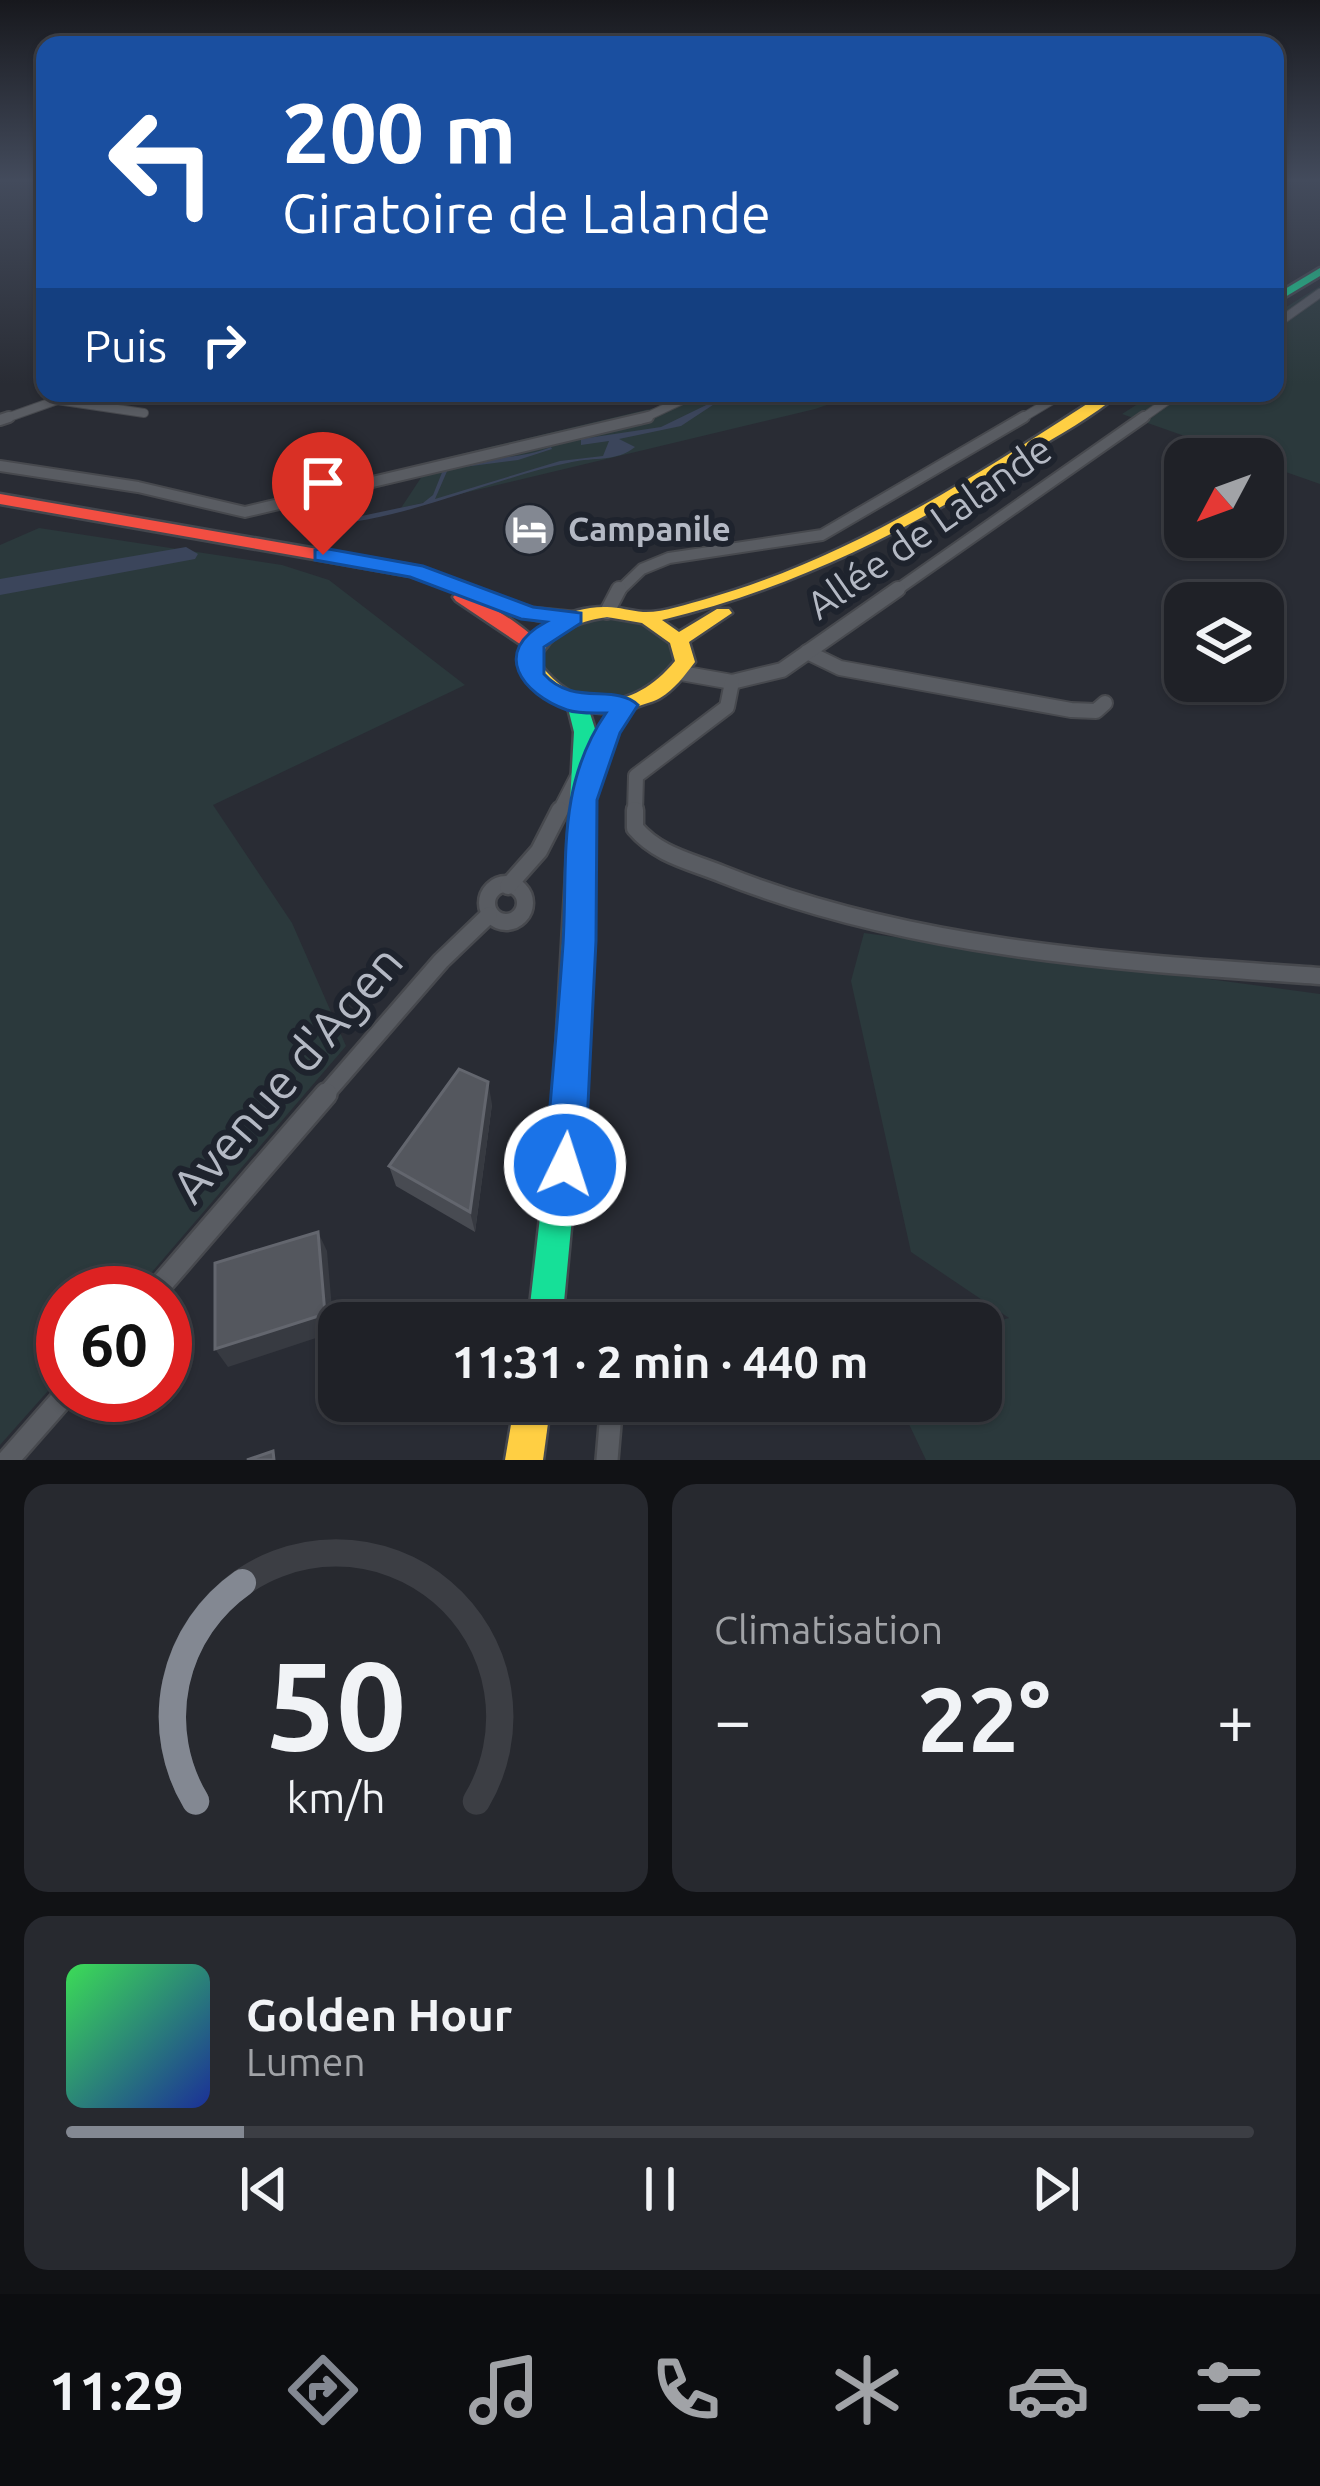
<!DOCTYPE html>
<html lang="fr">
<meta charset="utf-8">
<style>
body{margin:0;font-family:Ubuntu,sans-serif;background:#27292f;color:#f1f3f6;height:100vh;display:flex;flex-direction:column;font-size:45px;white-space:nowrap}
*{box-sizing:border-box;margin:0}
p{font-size:39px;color:#a1a3a7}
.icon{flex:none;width:66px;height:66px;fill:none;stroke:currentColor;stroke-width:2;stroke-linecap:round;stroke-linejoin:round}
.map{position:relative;height:1460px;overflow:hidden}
.panel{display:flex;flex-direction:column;gap:24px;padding:24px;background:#111215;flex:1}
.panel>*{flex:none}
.hud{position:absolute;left:36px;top:36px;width:1248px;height:366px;border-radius:24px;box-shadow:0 3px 9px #0004,0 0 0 3px #3c3e44;background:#1a4fa0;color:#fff;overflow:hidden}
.needle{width:78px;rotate:229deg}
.controls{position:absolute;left:1164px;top:438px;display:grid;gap:24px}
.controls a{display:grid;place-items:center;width:120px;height:120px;border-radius:24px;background:#1f2127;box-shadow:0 3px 9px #0004,0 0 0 3px #3c3e44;font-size:60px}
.speed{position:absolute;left:36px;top:1266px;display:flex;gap:24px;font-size:60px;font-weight:700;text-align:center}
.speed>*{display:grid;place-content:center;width:156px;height:156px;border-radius:50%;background:#1f2127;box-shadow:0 3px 9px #0004,0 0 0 3px #3c3e44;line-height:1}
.speed .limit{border:18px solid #d22;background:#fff;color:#111}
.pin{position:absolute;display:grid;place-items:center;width:102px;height:102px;color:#fff;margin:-123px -51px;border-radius:50% 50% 50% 0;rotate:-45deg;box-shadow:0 0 12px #0007}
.pin .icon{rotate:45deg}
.me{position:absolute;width:132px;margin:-66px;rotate:4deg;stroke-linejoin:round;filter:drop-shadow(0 0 9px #0008)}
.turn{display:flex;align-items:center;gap:42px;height:252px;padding:0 48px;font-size:54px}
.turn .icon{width:156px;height:156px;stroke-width:2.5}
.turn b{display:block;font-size:84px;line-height:102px}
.then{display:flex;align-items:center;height:114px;padding:0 48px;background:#0003;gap:24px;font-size:45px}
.big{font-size:90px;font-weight:700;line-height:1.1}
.panel .tile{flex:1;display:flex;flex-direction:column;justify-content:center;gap:18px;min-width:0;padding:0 42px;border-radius:24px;background:#27292f}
.panel .dial{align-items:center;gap:0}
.dial svg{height:312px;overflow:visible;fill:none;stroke:#3c3e44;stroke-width:7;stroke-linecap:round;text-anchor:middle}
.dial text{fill:#f1f3f6;stroke:none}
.song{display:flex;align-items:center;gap:36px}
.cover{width:144px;height:144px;border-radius:18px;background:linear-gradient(135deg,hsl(130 70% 55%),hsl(230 70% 35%))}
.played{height:12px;border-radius:6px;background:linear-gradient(90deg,#838892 15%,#3c3e44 15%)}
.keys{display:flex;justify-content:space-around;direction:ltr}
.heat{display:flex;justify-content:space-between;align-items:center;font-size:66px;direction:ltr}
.panel .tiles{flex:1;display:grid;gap:24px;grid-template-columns:1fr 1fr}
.tile:last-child{grid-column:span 2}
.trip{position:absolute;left:318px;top:1302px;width:684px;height:120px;border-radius:24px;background:#1f2127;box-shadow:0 3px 9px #0004,0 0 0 3px #3c3e44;font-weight:700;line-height:120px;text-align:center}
.menu{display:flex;height:192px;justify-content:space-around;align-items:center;background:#0c0d10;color:#a1a3a7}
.menu .icon{width:84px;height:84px}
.menu .on{color:#838892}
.menu b{font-size:54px;color:#f1f3f6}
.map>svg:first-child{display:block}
.green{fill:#2b393c}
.water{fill:#3b455b}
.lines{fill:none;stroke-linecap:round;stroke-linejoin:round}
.river{fill:#3b455b;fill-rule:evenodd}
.street-far4-casing{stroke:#47494e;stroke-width:10}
.street-far3-casing{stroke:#47494e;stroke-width:14}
.street-far2-casing{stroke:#47494e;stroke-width:18}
.street-far1-casing{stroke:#47494e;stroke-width:21}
.street-casing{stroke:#47494e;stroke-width:26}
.fast-casing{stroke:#44474e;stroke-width:5}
.slow-casing{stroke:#44474e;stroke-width:5}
.jam-casing{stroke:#44474e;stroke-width:5}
.street-far4{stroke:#595c62;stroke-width:8}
.street-far3{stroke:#595c62;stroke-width:10}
.street-far2{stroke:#595c62;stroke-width:14}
.street-far1{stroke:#595c62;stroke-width:16}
.street{stroke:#595c62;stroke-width:21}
.fast{fill:#16e098;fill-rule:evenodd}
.slow{fill:#ffcf43;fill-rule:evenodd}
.jam{fill:#f24e42;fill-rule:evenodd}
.wall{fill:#484b52}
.shaded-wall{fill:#373a41}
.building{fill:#54575e;stroke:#63666e;stroke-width:3}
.route{fill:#1a73e8;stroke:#114b97;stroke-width:3}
.labels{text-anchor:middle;stroke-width:12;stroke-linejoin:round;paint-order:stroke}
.far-poi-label{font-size:33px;font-weight:bold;fill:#b4b9c4;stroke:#1e232d;text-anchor:start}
.street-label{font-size:39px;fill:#b4b9c4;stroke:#1e232d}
.near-street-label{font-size:48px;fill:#b4b9c4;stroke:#1e232d}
</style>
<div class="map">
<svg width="1320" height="1460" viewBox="0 0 1320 1460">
<rect width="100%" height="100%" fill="#292c34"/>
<g class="green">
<path d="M 1320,286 L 1320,484 L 1263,464 L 1263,459 L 1250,459 L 1122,414 L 1155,393 L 1275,393 L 1275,314 Z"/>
<path d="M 682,393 L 862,393 L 815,409 L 401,508 L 432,461 L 662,406 Z"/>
<path d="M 39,528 L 282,565 L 329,580 L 465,685 L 213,805 L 292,923 L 346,1046 L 134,1293 L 63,1293 L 63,1374 L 0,1445 L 0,545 Z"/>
<path d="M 604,619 C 633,619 663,626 673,655 C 665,716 570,707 542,669 L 545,646 L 569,627 Z"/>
<path d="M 864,933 L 1320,994 L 1320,1460 L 926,1460 L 898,1401 L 981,1401 L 981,1325 L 1009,1318 L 911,1252 L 851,981 Z"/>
</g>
<path class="water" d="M 731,393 L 681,426 L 619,439 L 635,447 C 617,462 594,457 572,462 C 488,479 404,522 319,525 L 423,503 L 433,495 L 443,470 C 478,456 516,461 551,447 L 552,449 L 518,460 L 448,469 L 435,499 L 560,461 L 603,456 L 609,441 L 581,445 L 581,439 L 661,427 Z"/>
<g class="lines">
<path class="river" d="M 186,547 L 198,554 L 195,559 L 0,595 L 0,579 Z"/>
<defs>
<g id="street-far4">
<path d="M 1275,325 L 1320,293"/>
<path d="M 57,400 L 144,413"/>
<path d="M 1,420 L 63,398"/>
<path d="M 640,420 L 697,393"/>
<path d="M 1019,420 L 1064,393"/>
<path d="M 1140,420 L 1178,393"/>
</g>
<g id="street-far3">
<path d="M 0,420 L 9,417"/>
<path d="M 0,466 L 138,487 L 245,512 L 648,417"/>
<path d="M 618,592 L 642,569 L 669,558 L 822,535 L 1024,417"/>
<path d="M 894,592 L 1144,417"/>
</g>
<g id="street-far2">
<path d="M 607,612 L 619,589"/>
<path d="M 807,652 L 840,668 L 1071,710 L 1096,711 L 1105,703"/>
<path d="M 681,673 L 732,682 L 782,670 L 898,589"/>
<path d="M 559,813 L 578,776"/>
<path d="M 635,813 L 636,776 L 727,707 L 732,682"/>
</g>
<g id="street-far1">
<path d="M 635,810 L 635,828 C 658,855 690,861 722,874 C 912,950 1119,962 1320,976"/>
<circle cx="506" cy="903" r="19"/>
<path d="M 508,886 L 539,851 L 560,810"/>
<path d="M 323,1097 L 441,961 L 489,915"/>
</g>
<g id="street">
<path d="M 154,1293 L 326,1094"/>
<path d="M 8,1460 L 65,1395"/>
<path d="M 607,1460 L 612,1401"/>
</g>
<g id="fast">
<path d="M 1320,268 L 1320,276 L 1275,303 L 1275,295 Z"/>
<path d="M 577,697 L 587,704 L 596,732 L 583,1102 L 562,1323 L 528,1323 L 553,1102 L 574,732 L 567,704 Z"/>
</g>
<g id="slow">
<path d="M 1104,393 L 1120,393 C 1093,417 1058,435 1028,454 C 914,528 795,588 662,620 L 679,632 L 717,609 L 729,609 L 732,613 L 689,642 L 695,662 C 684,676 675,689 660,698 C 652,703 639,704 632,710 C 612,726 609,761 598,782 L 582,782 L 579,777 L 595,733 L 609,713 C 564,713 543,697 518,661 C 535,627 567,606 607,607 C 619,607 631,611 643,612 C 662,613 687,604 706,599 C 851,558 979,474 1104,393 ZM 607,617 L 642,623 L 670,643 L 675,661 C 634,711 577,716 538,661 C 552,631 576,622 607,617 Z"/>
<path d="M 515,1401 L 551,1401 L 543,1460 L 505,1460 Z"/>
</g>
<path id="jam" d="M 0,494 L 415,566 L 532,608 L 573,612 L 582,618 C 560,633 509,612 484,603 C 506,616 525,627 542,646 L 539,650 L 532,652 L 456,601 L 453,597 L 457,593 L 411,576 L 0,504 Z"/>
</defs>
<use href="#street-far4" class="street-far4-casing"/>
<use href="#street-far3" class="street-far3-casing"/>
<use href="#street-far2" class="street-far2-casing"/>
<use href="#street-far1" class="street-far1-casing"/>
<use href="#street" class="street-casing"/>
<use href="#fast" class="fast-casing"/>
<use href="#slow" class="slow-casing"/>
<use href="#jam" class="jam-casing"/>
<use href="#street-far4" class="street-far4"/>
<use href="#street-far3" class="street-far3"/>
<use href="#street-far2" class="street-far2"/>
<use href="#street-far1" class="street-far1"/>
<use href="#street" class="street"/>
<use href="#fast" class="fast"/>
<use href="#slow" class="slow"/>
<use href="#jam" class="jam"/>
</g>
<path class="wall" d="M 492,1104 L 475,1232 L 396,1186 L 389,1166 Z"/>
<g class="shaded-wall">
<path d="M 488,1082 L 492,1104 L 475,1232 L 470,1212 Z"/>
<path d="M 318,1232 L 327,1251 L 334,1332 L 228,1367 L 215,1349 Z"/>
</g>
<g class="building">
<path d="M 459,1069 L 488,1082 L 470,1212 L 389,1166 Z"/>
<path d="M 318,1232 L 325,1314 L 215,1349 L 215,1263 Z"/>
<path d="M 273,1451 L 274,1460 L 247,1460 Z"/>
</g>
<linearGradient id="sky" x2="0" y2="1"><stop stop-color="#17181d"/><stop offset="0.47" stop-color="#434b5c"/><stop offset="1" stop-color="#434b5c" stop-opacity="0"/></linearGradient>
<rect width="1320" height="384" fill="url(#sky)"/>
<path class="route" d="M 323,548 L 423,566 L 533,607 L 581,613 L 581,623 L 544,647 L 544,674 C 573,707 615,683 638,705 L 620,733 L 597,800 L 596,941 L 585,1165 L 579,1179 L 565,1185 L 551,1179 L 545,1165 C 551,1092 558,1018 563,944 C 568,861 556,786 606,713 C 593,713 579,714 567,710 C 522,694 490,652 546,622 L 521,619 L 410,577 L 315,560 L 315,550 Z"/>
<defs>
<symbol id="hotel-disc" viewBox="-11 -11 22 22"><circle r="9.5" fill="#838892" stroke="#1e232d"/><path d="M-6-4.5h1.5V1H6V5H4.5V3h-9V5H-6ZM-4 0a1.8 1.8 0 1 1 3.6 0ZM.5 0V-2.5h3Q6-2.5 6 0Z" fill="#fff"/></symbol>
</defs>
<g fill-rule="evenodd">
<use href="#hotel-disc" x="500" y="500" width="59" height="59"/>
</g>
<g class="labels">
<g class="far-poi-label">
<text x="568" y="541">Campanile</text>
</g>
<g class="street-label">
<text transform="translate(929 527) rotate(-35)" y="14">Allée de Lalande</text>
</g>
<g class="near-street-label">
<text transform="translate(287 1074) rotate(-49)" y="17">Avenue d'Agen</text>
</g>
</g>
</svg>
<div class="controls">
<a><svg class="needle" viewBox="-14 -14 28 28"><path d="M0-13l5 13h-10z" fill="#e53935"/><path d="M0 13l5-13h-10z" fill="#a1a3a7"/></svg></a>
<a><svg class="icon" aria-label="layers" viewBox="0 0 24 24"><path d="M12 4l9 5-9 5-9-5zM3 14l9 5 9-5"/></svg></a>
</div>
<div class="speed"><div class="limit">60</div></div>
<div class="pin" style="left:323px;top:555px;background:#d93025"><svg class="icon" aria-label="arrive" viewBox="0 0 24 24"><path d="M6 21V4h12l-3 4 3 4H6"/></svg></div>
<svg class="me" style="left:565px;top:1165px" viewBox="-20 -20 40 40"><circle r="17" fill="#1a73e8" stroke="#fff" stroke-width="3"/><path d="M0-11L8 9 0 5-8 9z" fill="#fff"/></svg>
<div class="trip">11:31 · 2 min · 440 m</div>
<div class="hud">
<div class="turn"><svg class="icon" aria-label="left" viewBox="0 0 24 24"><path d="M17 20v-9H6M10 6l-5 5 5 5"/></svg><div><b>200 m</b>Giratoire de Lalande</div></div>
<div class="then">Puis<svg class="icon" aria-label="right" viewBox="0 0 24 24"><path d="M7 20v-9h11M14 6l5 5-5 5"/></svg></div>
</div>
</div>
<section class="panel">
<div class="tiles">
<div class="tile dial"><svg viewBox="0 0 100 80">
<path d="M14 69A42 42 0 1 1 86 69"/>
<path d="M14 69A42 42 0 0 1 26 13" stroke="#838892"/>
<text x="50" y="56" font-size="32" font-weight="700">50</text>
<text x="50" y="72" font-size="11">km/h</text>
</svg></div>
<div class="tile"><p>Climatisation</p>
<div class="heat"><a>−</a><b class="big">22°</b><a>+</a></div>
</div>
<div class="tile">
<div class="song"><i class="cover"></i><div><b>Golden Hour</b><p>Lumen</p></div></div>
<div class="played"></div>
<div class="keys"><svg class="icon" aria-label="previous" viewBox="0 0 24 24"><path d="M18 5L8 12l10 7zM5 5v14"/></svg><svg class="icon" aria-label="pause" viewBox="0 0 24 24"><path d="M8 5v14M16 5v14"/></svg><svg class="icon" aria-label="next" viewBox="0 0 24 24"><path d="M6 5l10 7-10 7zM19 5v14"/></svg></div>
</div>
</div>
</section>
<nav class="menu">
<b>11:29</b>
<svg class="icon on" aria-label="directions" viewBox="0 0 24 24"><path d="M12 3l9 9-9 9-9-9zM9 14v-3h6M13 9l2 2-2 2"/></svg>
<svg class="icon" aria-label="music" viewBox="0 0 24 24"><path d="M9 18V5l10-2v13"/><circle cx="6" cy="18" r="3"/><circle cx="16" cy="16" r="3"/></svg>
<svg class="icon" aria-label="phone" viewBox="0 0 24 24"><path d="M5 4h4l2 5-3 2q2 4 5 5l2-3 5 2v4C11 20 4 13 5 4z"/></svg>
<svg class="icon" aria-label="climate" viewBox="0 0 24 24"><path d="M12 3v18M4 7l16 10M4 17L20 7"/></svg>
<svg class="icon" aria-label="car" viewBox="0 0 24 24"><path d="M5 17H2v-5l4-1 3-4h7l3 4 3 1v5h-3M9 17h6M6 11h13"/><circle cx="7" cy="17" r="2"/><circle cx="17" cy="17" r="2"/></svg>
<svg class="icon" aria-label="filters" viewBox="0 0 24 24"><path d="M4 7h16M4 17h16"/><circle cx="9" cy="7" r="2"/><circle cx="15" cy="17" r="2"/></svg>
</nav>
